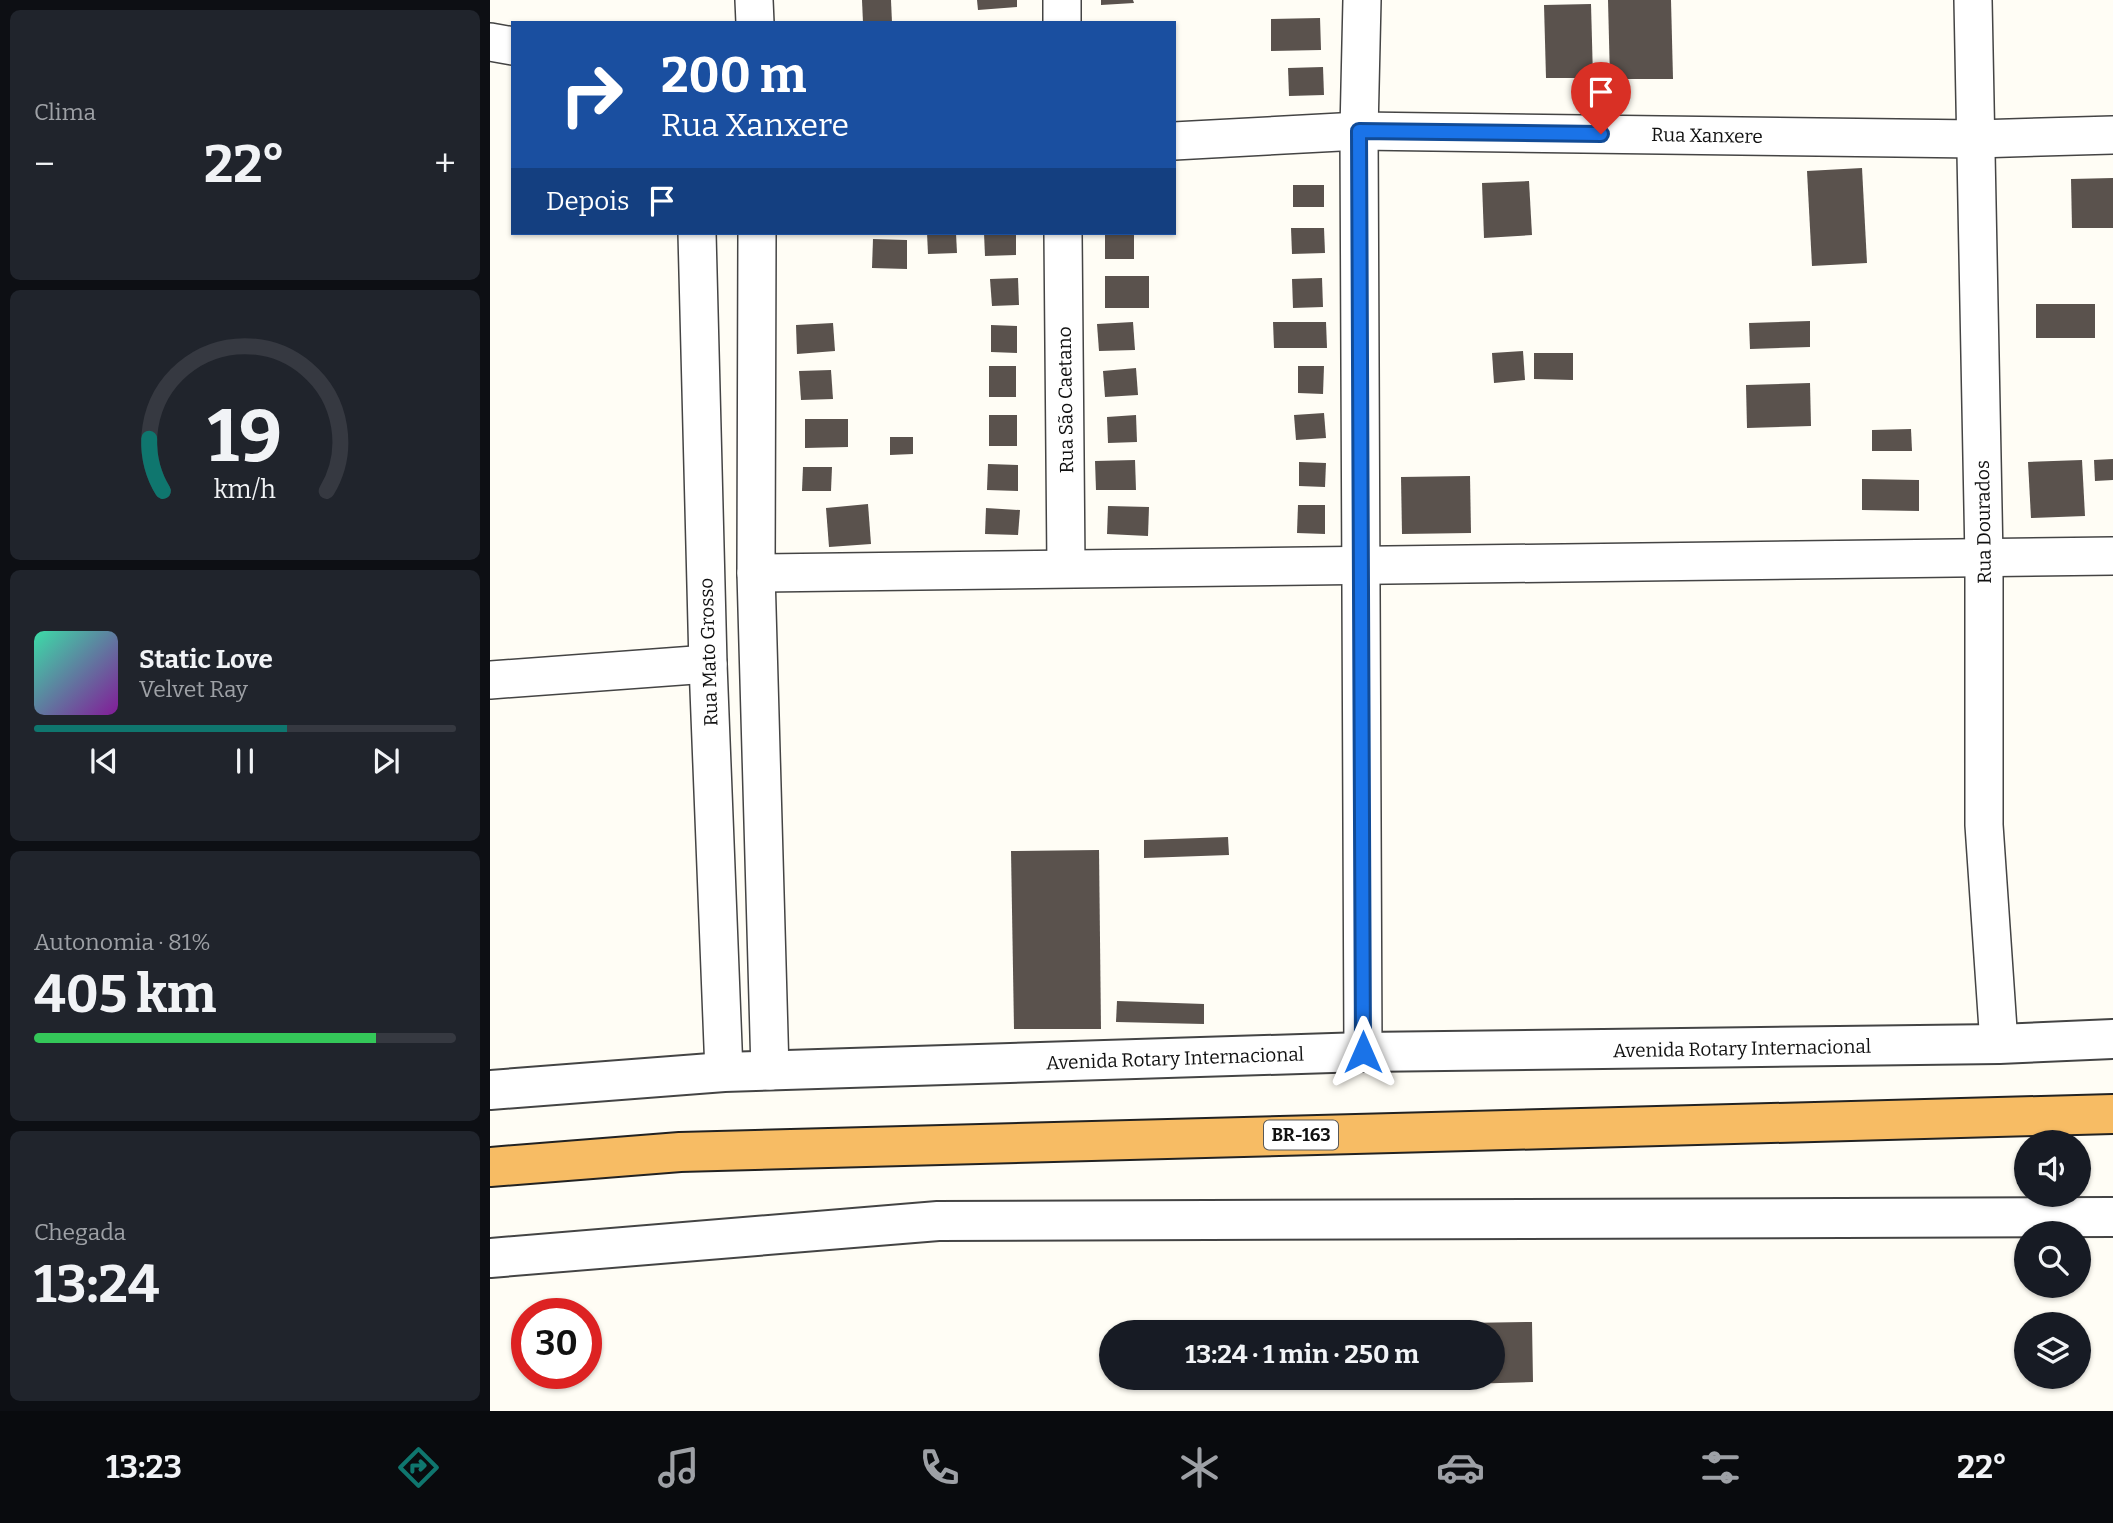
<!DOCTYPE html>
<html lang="pt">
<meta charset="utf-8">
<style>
body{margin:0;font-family:Bitter,serif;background:#20242c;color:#f1f3f6;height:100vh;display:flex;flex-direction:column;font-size:26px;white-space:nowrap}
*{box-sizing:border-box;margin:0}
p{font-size:23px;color:#9ea1a6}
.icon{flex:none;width:38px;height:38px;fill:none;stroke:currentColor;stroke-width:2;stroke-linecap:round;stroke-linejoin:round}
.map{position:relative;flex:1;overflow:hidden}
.drawer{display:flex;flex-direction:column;gap:10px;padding:10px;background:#0d0f14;width:490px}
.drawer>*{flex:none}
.hud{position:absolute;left:21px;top:21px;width:665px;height:214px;border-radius:0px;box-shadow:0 2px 5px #0004;background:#1a4fa0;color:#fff;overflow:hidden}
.controls{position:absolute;left:1524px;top:1130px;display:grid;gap:14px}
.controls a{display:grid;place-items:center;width:77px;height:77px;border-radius:50%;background:#171b24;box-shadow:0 2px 5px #0004;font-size:35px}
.speed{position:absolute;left:21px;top:1298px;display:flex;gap:14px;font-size:35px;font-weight:700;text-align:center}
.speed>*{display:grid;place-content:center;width:91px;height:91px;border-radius:50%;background:#171b24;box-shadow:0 2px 5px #0004;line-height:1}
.speed .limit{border:10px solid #d22;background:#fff;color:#111}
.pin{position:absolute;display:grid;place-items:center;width:60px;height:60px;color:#fff;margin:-72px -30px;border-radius:50% 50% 50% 0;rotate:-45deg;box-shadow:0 0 7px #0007}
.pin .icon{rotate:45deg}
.me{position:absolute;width:77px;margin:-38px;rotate:0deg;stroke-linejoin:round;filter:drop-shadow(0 0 5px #0008)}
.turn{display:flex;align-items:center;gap:24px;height:147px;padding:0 35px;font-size:32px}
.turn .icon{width:91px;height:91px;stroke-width:2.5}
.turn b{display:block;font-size:49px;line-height:60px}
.then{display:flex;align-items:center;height:66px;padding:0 35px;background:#0003;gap:14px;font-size:26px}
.big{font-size:52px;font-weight:700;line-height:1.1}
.drawer .tile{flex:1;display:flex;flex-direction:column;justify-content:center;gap:10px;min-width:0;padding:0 24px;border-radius:10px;background:#20242c}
.drawer .dial{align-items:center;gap:0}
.dial svg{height:182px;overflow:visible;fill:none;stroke:#363941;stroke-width:7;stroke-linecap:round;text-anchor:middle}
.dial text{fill:#f1f3f6;stroke:none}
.song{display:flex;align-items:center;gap:21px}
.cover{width:84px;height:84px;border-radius:10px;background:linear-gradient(135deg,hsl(160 70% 55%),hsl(290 70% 35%))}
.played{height:7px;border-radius:4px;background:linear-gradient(90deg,#0f766e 60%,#363941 60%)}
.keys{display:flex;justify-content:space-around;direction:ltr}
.heat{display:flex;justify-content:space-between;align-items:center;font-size:38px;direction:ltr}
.charge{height:10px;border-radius:5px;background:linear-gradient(90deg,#34c759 81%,#363941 0)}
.trip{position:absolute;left:609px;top:1320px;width:406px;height:70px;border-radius:35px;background:#171b24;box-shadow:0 2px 5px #0004;font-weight:700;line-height:70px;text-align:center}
.tab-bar{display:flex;height:112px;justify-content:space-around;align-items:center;background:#090b0e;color:#9ea1a6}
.tab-bar .icon{width:49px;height:49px}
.tab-bar .selected{color:#0f766e}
.tab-bar b{font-size:32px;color:#f1f3f6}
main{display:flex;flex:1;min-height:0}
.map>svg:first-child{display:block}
.building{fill:#5a524d}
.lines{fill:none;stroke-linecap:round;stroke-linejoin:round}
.minor-casing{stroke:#444;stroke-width:40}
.tertiary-casing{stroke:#444;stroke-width:42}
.trunk-casing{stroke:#222;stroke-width:42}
.minor{stroke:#fff;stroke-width:37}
.tertiary{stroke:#fff;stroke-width:38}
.trunk{stroke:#f7bc64;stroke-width:38}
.route-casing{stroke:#114b97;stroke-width:18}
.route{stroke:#1a73e8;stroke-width:12}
.labels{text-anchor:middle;stroke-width:7;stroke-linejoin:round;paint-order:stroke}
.shield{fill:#fff;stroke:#585858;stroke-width:2}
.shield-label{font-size:18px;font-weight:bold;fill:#111}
.street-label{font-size:19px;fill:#111;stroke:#fff}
</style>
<main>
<section class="drawer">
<div class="tile"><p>Clima</p>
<div class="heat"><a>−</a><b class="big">22°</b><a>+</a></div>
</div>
<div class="tile dial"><svg viewBox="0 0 100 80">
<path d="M14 69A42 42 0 1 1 86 69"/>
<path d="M14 69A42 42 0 0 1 8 46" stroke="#0f766e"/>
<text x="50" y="56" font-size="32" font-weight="700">19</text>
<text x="50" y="72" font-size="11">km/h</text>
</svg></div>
<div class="tile">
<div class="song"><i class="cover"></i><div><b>Static Love</b><p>Velvet Ray</p></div></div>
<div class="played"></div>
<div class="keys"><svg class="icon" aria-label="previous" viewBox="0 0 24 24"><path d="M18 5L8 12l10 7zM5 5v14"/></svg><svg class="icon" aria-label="pause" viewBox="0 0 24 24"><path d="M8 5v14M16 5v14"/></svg><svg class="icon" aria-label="next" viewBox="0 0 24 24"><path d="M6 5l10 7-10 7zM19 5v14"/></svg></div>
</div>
<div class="tile"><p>Autonomia · 81%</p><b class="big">405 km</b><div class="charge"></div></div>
<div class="tile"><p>Chegada</p><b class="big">13:24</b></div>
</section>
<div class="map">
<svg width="1623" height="1411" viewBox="0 0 1623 1411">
<rect width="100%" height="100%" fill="#fffdf5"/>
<g class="building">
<path d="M 372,0 L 401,0 L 402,23 L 373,23 Z"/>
<path d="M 487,0 L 527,0 L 527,7 L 488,10 Z"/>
<path d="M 611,0 L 643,0 L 644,3 L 611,5 Z"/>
<path d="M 1118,0 L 1181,0 L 1183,79 L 1120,79 Z"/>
<path d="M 1101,4 L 1103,78 L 1056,78 L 1054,5 Z"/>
<path d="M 830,18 L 831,50 L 781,51 L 781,19 Z"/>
<path d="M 833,67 L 834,95 L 799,96 L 798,68 Z"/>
<path d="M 1372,168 L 1377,263 L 1322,266 L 1317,171 Z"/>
<path d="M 1623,178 L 1623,228 L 1582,228 L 1581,179 Z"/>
<path d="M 1039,181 L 1042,235 L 994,238 L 992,183 Z"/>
<rect x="803" y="185" width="31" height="22"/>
<path d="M 801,228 L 834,228 L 835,253 L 802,254 Z"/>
<path d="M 437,233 L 466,233 L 467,253 L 438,254 Z"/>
<path d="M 494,233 L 526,233 L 526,255 L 495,256 Z"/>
<rect x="615" y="233" width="29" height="26"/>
<path d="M 383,239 L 417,240 L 417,269 L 382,268 Z"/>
<rect x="615" y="276" width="44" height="32"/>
<path d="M 528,278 L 529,305 L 502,306 L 500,279 Z"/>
<path d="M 832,278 L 833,307 L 803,308 L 802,279 Z"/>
<rect x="1546" y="304" width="59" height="34"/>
<path d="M 1320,321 L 1320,347 L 1260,349 L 1259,323 Z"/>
<path d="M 643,322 L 645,350 L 609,351 L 607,324 Z"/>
<path d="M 783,322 L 836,322 L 837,348 L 784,348 Z"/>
<path d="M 343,323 L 345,351 L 307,354 L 306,325 Z"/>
<path d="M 501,325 L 527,326 L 527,353 L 501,352 Z"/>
<path d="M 1033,351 L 1035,380 L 1004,383 L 1002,353 Z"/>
<path d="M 1044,353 L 1083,353 L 1083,380 L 1044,379 Z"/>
<rect x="499" y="366" width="27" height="31"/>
<path d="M 808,366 L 834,366 L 833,394 L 808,393 Z"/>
<path d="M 646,368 L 648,395 L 615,397 L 613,371 Z"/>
<path d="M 341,370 L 343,399 L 311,400 L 309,371 Z"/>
<path d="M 1320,383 L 1321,426 L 1257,428 L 1256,385 Z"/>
<path d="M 834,413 L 836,438 L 806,440 L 804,415 Z"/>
<rect x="499" y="415" width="28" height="31"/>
<path d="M 646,415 L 647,442 L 618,443 L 617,417 Z"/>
<path d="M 315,419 L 358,419 L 358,447 L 315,448 Z"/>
<path d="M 1421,429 L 1422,451 L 1382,451 L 1382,430 Z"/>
<path d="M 400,437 L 423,437 L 423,454 L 400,455 Z"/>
<path d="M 1623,459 L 1623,480 L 1605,481 L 1604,460 Z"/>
<path d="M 645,460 L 646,490 L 606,490 L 605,461 Z"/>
<path d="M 1592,460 L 1595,516 L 1541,518 L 1538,462 Z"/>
<path d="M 809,462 L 836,463 L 835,487 L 809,486 Z"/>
<path d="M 498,464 L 528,465 L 528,491 L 497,490 Z"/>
<path d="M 313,467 L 342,467 L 341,491 L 312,491 Z"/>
<path d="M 980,476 L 981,533 L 912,534 L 911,477 Z"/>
<path d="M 1372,479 L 1429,480 L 1429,511 L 1372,510 Z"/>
<path d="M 378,504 L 381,544 L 339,547 L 336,508 Z"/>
<path d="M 808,505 L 835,505 L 835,534 L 807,533 Z"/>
<path d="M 618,506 L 659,507 L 658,536 L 617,534 Z"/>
<path d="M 496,508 L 530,510 L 528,535 L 495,534 Z"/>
<path d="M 738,837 L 739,855 L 654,858 L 654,840 Z"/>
<path d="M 609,850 L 611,1029 L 524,1029 L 521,851 Z"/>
<path d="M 627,1001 L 714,1004 L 714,1024 L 626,1022 Z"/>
<path d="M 1042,1322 L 1043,1382 L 976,1384 L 976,1377 L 1003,1377 L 1003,1332 L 974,1332 L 974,1323 Z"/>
</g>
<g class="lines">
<defs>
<g id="minor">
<path d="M 264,0 L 265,23"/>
<path d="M 572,0 L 572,23"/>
<path d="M 872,0 L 869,131 L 873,1052"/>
<path d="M 1483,0 L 1494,559 L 1494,825 L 1509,1044"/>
<path d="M 0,42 L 23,46"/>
<path d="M 684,141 L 869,131 L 1486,139 L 1623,135"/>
<path d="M 207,233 L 218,664 L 234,1072"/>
<path d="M 267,233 L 266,573 L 280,1071"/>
<path d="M 573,233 L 576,567"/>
<path d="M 266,573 L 1623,556"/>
<path d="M 0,680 L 218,664"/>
</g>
<g id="tertiary">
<path d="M 0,1090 L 234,1072 L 873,1052 L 1509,1044 L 1623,1039"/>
<path d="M 0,1258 L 448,1221 L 1623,1217"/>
</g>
<path id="trunk" d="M 0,1167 L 190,1152 L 1623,1114"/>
</defs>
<use href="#minor" class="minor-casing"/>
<use href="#tertiary" class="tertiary-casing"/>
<use href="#trunk" class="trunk-casing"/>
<use href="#minor" class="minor"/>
<use href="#tertiary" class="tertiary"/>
<use href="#trunk" class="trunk"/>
</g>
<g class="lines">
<defs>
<path id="route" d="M 873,1052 L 869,131 L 1111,134"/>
</defs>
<use href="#route" class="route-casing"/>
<use href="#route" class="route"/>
</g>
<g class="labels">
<rect class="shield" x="774" y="1120.5" width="74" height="29" rx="5"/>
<g class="shield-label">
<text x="811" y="1141">BR-163</text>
</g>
<g class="street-label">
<text transform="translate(1217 135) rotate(1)" y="7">Rua Xanxere</text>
<text transform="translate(575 400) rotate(-91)" y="7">Rua São Caetano</text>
<text transform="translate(1493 522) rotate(-91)" y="7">Rua Dourados</text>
<text transform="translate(218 652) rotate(-92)" y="7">Rua Mato Grosso</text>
<text transform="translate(1252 1048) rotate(-1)" y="7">Avenida Rotary Internacional</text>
<text transform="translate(685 1058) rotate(-2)" y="7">Avenida Rotary Internacional</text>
</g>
</g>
</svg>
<div class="controls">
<a><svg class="icon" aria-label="sound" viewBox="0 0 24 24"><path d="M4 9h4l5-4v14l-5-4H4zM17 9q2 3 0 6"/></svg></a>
<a><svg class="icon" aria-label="search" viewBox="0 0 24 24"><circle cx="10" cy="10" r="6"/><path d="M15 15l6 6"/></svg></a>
<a><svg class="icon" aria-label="layers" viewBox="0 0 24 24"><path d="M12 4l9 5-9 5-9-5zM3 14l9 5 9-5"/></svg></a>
</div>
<div class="speed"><div class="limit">30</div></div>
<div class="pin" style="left:1111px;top:134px;background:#d93025"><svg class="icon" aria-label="arrive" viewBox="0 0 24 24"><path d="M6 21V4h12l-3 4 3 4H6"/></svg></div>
<svg class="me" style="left:873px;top:1052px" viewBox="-20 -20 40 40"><path d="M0-17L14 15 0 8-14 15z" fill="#1a73e8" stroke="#fff" stroke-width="4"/></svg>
<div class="trip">13:24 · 1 min · 250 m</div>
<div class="hud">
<div class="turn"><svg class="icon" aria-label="right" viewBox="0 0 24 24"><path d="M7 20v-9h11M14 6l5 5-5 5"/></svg><div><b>200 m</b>Rua Xanxere</div></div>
<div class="then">Depois<svg class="icon" aria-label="arrive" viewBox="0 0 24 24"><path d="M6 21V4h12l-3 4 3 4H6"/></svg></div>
</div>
</div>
</main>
<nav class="tab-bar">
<b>13:23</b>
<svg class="icon selected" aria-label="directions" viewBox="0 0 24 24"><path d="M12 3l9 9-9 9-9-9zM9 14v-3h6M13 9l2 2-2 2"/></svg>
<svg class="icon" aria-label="music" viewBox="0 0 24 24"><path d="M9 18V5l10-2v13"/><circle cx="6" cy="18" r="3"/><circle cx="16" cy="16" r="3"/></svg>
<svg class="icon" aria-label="phone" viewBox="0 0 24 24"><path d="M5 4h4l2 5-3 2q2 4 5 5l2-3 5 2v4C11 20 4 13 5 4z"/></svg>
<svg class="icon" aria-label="climate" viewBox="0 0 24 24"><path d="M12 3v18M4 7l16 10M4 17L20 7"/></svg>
<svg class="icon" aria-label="car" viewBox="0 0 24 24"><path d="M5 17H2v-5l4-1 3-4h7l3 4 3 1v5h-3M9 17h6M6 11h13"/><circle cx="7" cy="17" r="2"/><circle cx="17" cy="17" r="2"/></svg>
<svg class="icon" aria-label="filters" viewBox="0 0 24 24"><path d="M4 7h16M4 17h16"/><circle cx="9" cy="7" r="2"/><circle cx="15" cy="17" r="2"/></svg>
<b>22°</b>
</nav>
